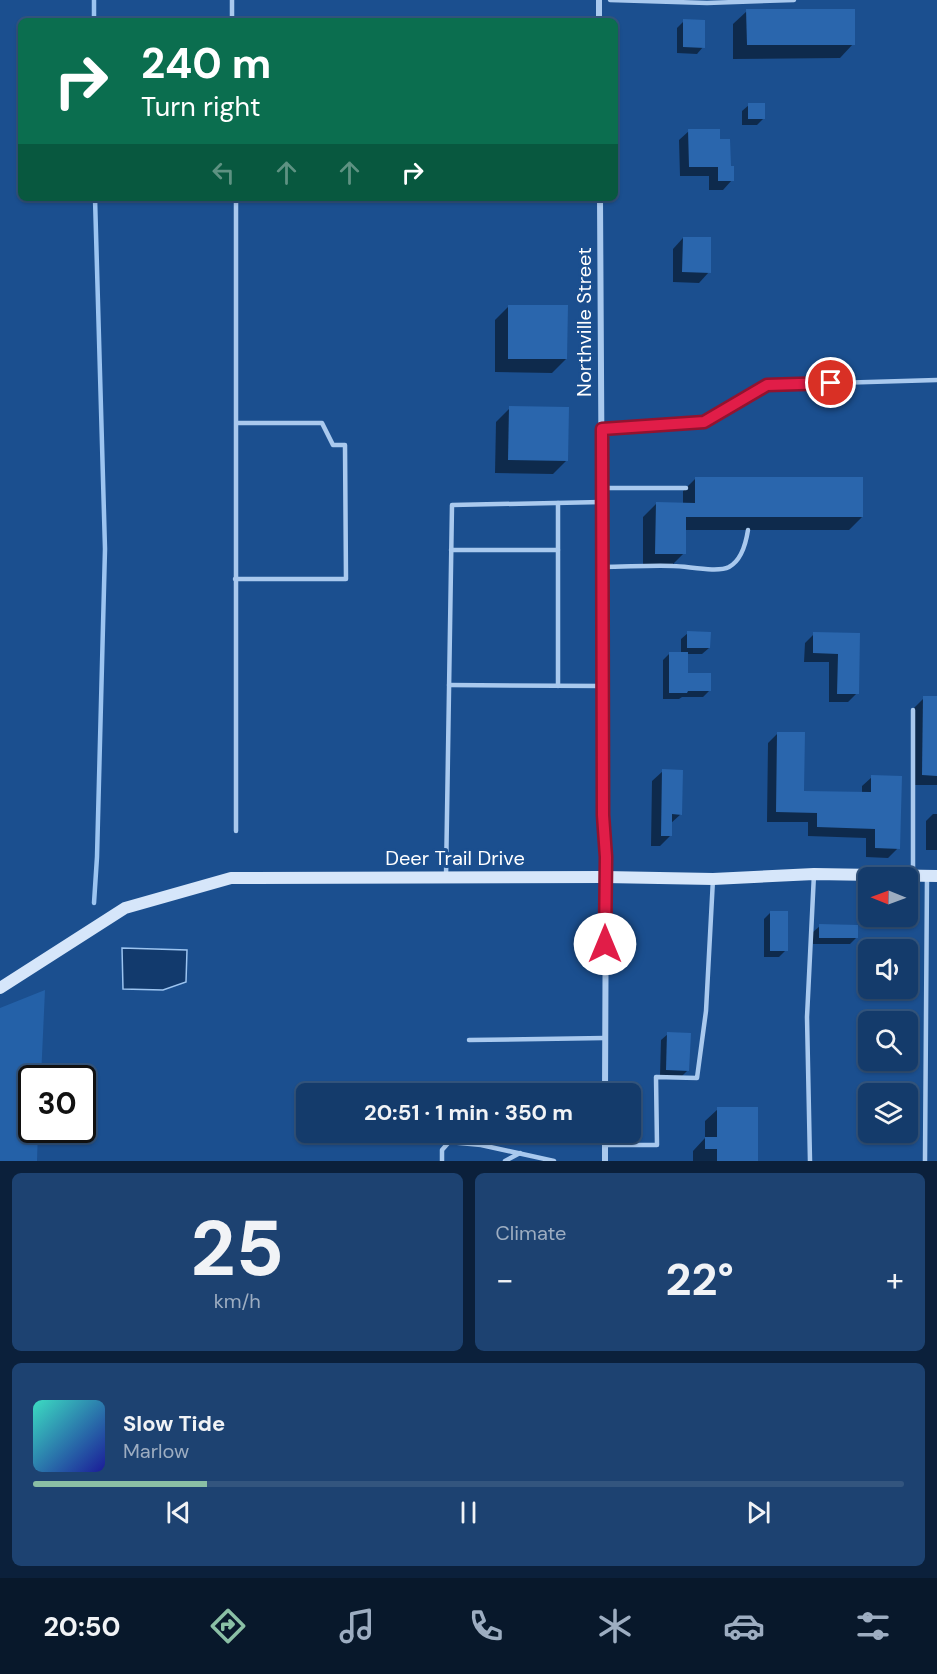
<!DOCTYPE html>
<meta charset="utf-8">
<style>
body{margin:0;font-family:"DM Sans",sans-serif;background:#1d4271;color:#f1f3f6;height:100vh;display:flex;flex-direction:column;font-size:22px;white-space:nowrap}
*{box-sizing:border-box;margin:0}
p{font-size:20px;color:#9dadc1}
.icon{flex:none;width:33px;height:33px;fill:none;stroke:currentColor;stroke-width:2;stroke-linecap:round;stroke-linejoin:round}
.map{position:relative;height:1161px;overflow:hidden}
.drawer{display:flex;flex-direction:column;gap:12px;padding:12px;background:#0b203b;flex:1}
.drawer>*{flex:none}
.top-card{position:absolute;left:18px;top:18px;width:600px;height:183px;border-radius:9px;box-shadow:0 2px 4px #0004,0 0 0 2px #33557e;background:#0b6e4f;color:#fff;overflow:hidden}
.needle{width:39px;rotate:271deg}
.controls{position:absolute;left:858px;top:867px;display:grid;gap:12px}
.controls a{display:grid;place-items:center;width:60px;height:60px;border-radius:9px;background:#143b6b;box-shadow:0 2px 4px #0004,0 0 0 2px #33557e;font-size:30px}
.speed{position:absolute;left:18px;top:1065px;display:flex;gap:12px;font-size:30px;font-weight:700;text-align:center}
.speed>*{display:grid;place-content:center;width:78px;height:78px;border-radius:50%;background:#143b6b;box-shadow:0 2px 4px #0004,0 0 0 2px #33557e;line-height:1}
.speed .limit{border:3px solid #111;border-radius:9px;background:#fff;color:#111}
.pin{position:absolute;display:grid;place-items:center;width:51px;height:51px;color:#fff;margin:-26px;border:3px solid #fff;border-radius:50%;box-shadow:0 2px 6px #0007}
.me{position:absolute;width:66px;margin:-33px;rotate:0deg;stroke-linejoin:round;filter:drop-shadow(0 0 4px #0008)}
.turn{display:flex;align-items:center;gap:21px;height:126px;padding:0 24px;font-size:27px}
.turn .icon{width:78px;height:78px;stroke-width:2.5}
.turn b{display:block;font-size:42px;line-height:51px}
.lanes{display:flex;align-items:center;height:57px;padding:0 24px;background:#0003;justify-content:center;gap:30px;direction:ltr}
.lanes .off{opacity:.35}
.big{font-size:45px;font-weight:700;line-height:1.1}
.drawer .card{flex:1;display:flex;flex-direction:column;justify-content:center;gap:9px;min-width:0;padding:0 21px;border-radius:9px;background:#1d4271}
.drawer .dial{align-items:center;gap:0}
.dial b{font-size:78px;line-height:1}
.song{display:flex;align-items:center;gap:18px}
.cover{width:72px;height:72px;border-radius:9px;background:linear-gradient(135deg,hsl(170 70% 55%),hsl(240 70% 35%))}
.played{height:6px;border-radius:3px;background:linear-gradient(90deg,#8abfa5 20%,#33557e 20%)}
.keys{display:flex;justify-content:space-around;direction:ltr}
.heat{display:flex;justify-content:space-between;align-items:center;font-size:33px;direction:ltr}
.drawer .tiles{flex:1;display:grid;gap:12px;grid-template-columns:1fr 1fr}
.card:last-child{grid-column:span 2}
.trip{position:absolute;left:296px;top:1083px;width:345px;height:60px;border-radius:9px;background:#143b6b;box-shadow:0 2px 4px #0004,0 0 0 2px #33557e;font-weight:700;line-height:60px;text-align:center}
.tabs{display:flex;height:96px;justify-content:space-around;align-items:center;background:#08182b;color:#9dadc1}
.tabs .icon{width:42px;height:42px}
.tabs .active{color:#8abfa5}
.tabs b{font-size:27px;color:#f1f3f6}
.map>svg:first-child{display:block}
.green{fill:#2461a8}
.water{fill:#123a6d;stroke:#9cc4f0;stroke-width:1.5}
.shadow{fill:#0007}
.lines{fill:none;stroke-linecap:round;stroke-linejoin:round}
.stream{stroke:#9cc4f0;stroke-width:4.5}
.building{fill:#2a66ad}
.lane{stroke:#a9c9ee;stroke-width:4.5}
.street{stroke:#a9c9ee;stroke-width:6}
.secondary{stroke:#d6e6fa;stroke-width:12}
.route-casing{stroke:#92132f;stroke-width:15}
.route{stroke:#e11d48;stroke-width:10}
.labels{text-anchor:middle;stroke-width:6;stroke-linejoin:round;paint-order:stroke}
.street-label{font-size:20px;fill:#fff;stroke:#1b4f8f}
</style>
<div class="map">
<svg width="937" height="1161" viewBox="0 0 937 1161">
<rect width="100%" height="100%" fill="#1b4f8f"/>
<path class="green" d="M 45,990 L 41,1078 L 32,1078 L 32,1130 L 38,1130 L 37,1161 L 0,1161 L 0,1008 Z"/>
<path class="water" d="M 122,948 L 187,950 L 186,982 L 163,990 L 123,989 Z"/>
<g class="shadow">
<path d="M 747,11 L 853,44 L 840,58 L 733,59 L 733,24 Z"/>
<path d="M 684,21 L 703,47 L 697,54 L 677,53 L 677,28 Z"/>
<path d="M 749,105 L 763,119 L 757,125 L 742,125 L 742,111 Z"/>
<path d="M 689,131 L 719,141 L 732,180 L 723,190 L 709,190 L 709,176 L 680,176 L 679,140 Z"/>
<path d="M 683,238 L 709,272 L 699,283 L 673,282 L 673,249 Z"/>
<path d="M 509,306 L 566,359 L 552,373 L 495,372 L 495,320 Z"/>
<path d="M 510,408 L 566,461 L 553,474 L 495,473 L 496,422 Z"/>
<path d="M 696,478 L 862,517 L 849,530 L 684,530 L 684,553 L 671,566 L 643,566 L 643,517 L 656,504 L 683,504 L 683,491 Z"/>
<path d="M 688,633 L 709,648 L 702,654 L 687,654 L 686,674 L 709,691 L 703,697 L 682,697 L 679,699 L 663,699 L 663,660 L 670,653 L 681,653 L 681,639 Z"/>
<path d="M 814,634 L 859,635 L 857,693 L 848,702 L 829,702 L 829,662 L 804,662 L 805,643 Z"/>
<path d="M 924,698 L 937,698 L 937,785 L 913,785 L 914,708 Z"/>
<path d="M 778,733 L 803,793 L 862,794 L 862,786 L 872,777 L 898,848 L 888,858 L 866,857 L 866,838 L 808,836 L 808,822 L 767,822 L 768,743 Z"/>
<path d="M 663,771 L 681,814 L 670,824 L 670,836 L 660,846 L 651,846 L 652,781 Z"/>
<path d="M 933,814 L 937,814 L 937,850 L 926,850 L 926,821 Z"/>
<path d="M 771,912 L 786,950 L 779,957 L 764,957 L 764,919 Z"/>
<path d="M 820,926 L 856,938 L 850,944 L 813,944 L 813,932 Z"/>
<path d="M 668,1034 L 688,1070 L 681,1077 L 660,1076 L 661,1040 Z"/>
<path d="M 718,1109 L 756,1161 L 693,1161 L 693,1151 L 705,1138 L 705,1121 Z"/>
</g>
<g class="lines">
<g class="stream">
<path d="M 94,0 L 94,21"/>
<path d="M 94,903 L 97,857 L 105,549 L 95,198"/>
</g>
</g>
<g class="building">
<path d="M 746,9 L 855,9 L 855,45 L 747,45 Z"/>
<path d="M 683,19 L 705,20 L 705,48 L 683,47 Z"/>
<rect x="748" y="103" width="17" height="16"/>
<path d="M 688,129 L 720,129 L 720,139 L 730,139 L 731,166 L 734,166 L 734,181 L 718,181 L 718,167 L 689,167 Z"/>
<path d="M 683,237 L 711,237 L 711,273 L 682,272 Z"/>
<path d="M 508,305 L 568,305 L 567,359 L 508,359 Z"/>
<path d="M 509,406 L 569,407 L 568,461 L 508,460 Z"/>
<path d="M 695,477 L 863,477 L 863,517 L 686,517 L 686,554 L 655,554 L 656,502 L 695,503 Z"/>
<path d="M 687,631 L 711,632 L 710,648 L 687,648 Z"/>
<path d="M 813,632 L 860,633 L 859,694 L 837,694 L 838,654 L 813,653 Z"/>
<path d="M 669,652 L 688,652 L 688,673 L 711,673 L 711,691 L 688,691 L 687,693 L 669,693 Z"/>
<path d="M 923,696 L 937,696 L 937,776 L 922,775 Z"/>
<path d="M 777,732 L 805,732 L 804,791 L 871,792 L 871,775 L 902,776 L 900,849 L 875,848 L 875,829 L 817,827 L 817,813 L 776,812 Z"/>
<path d="M 662,769 L 683,770 L 682,815 L 672,814 L 672,836 L 661,836 Z"/>
<rect x="770" y="911" width="18" height="40"/>
<path d="M 819,924 L 858,925 L 858,938 L 819,938 Z"/>
<path d="M 667,1032 L 691,1033 L 689,1071 L 666,1070 Z"/>
<path d="M 717,1107 L 758,1107 L 758,1161 L 717,1161 L 717,1149 L 705,1149 L 705,1137 L 717,1137 Z"/>
</g>
<g class="lines">
<g class="lane">
<path d="M 232,0 L 232,21"/>
<path d="M 610,0 L 707,3 L 794,0"/>
<path d="M 236,198 L 236,831"/>
<path d="M 602,429 L 704,422 L 767,385 L 937,380"/>
<path d="M 602,488 L 686,488"/>
<path d="M 451,550 L 558,550"/>
<path d="M 603,567 C 626,567 650,565 673,566 C 687,566 717,573 729,567 C 742,560 746,543 748,530"/>
<path d="M 235,579 L 346,579 L 345,445 L 333,445 L 322,423 L 237,423"/>
<path d="M 449,685 L 603,686"/>
<path d="M 558,686 L 558,503"/>
<path d="M 913,710 L 913,874"/>
<path d="M 446,877 L 452,505 L 602,502"/>
<path d="M 469,1040 L 605,1038"/>
<path d="M 605,1145 L 657,1145 L 656,1077 L 697,1078 L 706,1011 L 713,879"/>
<path d="M 442,1161 L 442,1150 L 449,1142 L 481,1145 L 554,1161"/>
<path d="M 505,1161 L 520,1153"/>
<path d="M 810,1161 L 807,1017 L 814,874"/>
<path d="M 925,1161 L 927,877"/>
</g>
<g class="street">
<path d="M 599,0 L 599,21"/>
<path d="M 600,198 L 603,712 L 603,815 L 606,857 L 605,1094"/>
<path d="M 605,1132 L 605,1161"/>
</g>
<path class="secondary" d="M 0,988 L 125,908 L 231,878 L 605,877 L 713,879 L 814,874 L 937,876"/>
</g>
<g class="lines">
<defs>
<path id="route" d="M 605,944 L 606,857 L 603,815 L 602,429 L 704,422 L 767,385 L 831,383"/>
</defs>
<use href="#route" class="route-casing"/>
<use href="#route" class="route"/>
</g>
<g class="labels">
<g class="street-label">
<text transform="translate(584 322) rotate(-90)" y="7">Northville Street</text>
<text x="455" y="865">Deer Trail Drive</text>
</g>
</g>
</svg>
<div class="controls">
<a><svg class="needle" viewBox="-14 -14 28 28"><path d="M0-13l5 13h-10z" fill="#e53935"/><path d="M0 13l5-13h-10z" fill="#9dadc1"/></svg></a>
<a><svg class="icon" aria-label="sound" viewBox="0 0 24 24"><path d="M4 9h4l5-4v14l-5-4H4zM17 9q2 3 0 6"/></svg></a>
<a><svg class="icon" aria-label="search" viewBox="0 0 24 24"><circle cx="10" cy="10" r="6"/><path d="M15 15l6 6"/></svg></a>
<a><svg class="icon" aria-label="layers" viewBox="0 0 24 24"><path d="M12 4l9 5-9 5-9-5zM3 14l9 5 9-5"/></svg></a>
</div>
<div class="speed"><div class="limit">30</div></div>
<div class="pin" style="left:831px;top:383px;background:#d93025"><svg class="icon" aria-label="arrive" viewBox="0 0 24 24"><path d="M6 21V4h12l-3 4 3 4H6"/></svg></div>
<svg class="me" style="left:605px;top:944px" viewBox="-20 -20 40 40"><circle r="19" fill="#fff"/><path d="M0-13L10 11 0 6-10 11z" fill="#e11d48"/></svg>
<div class="trip">20:51 · 1 min · 350 m</div>
<div class="top-card">
<div class="turn"><svg class="icon" aria-label="right" viewBox="0 0 24 24"><path d="M7 20v-9h11M14 6l5 5-5 5"/></svg><div><b>240 m</b>Turn right</div></div>
<div class="lanes"><svg class="icon off" aria-label="left" viewBox="0 0 24 24"><path d="M17 20v-9H6M10 6l-5 5 5 5"/></svg><svg class="icon off" aria-label="ahead" viewBox="0 0 24 24"><path d="M12 20V5M6 11l6-6 6 6"/></svg><svg class="icon off" aria-label="ahead" viewBox="0 0 24 24"><path d="M12 20V5M6 11l6-6 6 6"/></svg><svg class="icon" aria-label="right" viewBox="0 0 24 24"><path d="M7 20v-9h11M14 6l5 5-5 5"/></svg></div>
</div>
</div>
<section class="drawer">
<div class="tiles">
<div class="card dial"><b>25</b><p>km/h</p></div>
<div class="card"><p>Climate</p>
<div class="heat"><a>−</a><b class="big">22°</b><a>+</a></div>
</div>
<div class="card">
<div class="song"><i class="cover"></i><div><b>Slow Tide</b><p>Marlow</p></div></div>
<div class="played"></div>
<div class="keys"><svg class="icon" aria-label="previous" viewBox="0 0 24 24"><path d="M18 5L8 12l10 7zM5 5v14"/></svg><svg class="icon" aria-label="pause" viewBox="0 0 24 24"><path d="M8 5v14M16 5v14"/></svg><svg class="icon" aria-label="next" viewBox="0 0 24 24"><path d="M6 5l10 7-10 7zM19 5v14"/></svg></div>
</div>
</div>
</section>
<nav class="tabs">
<b>20:50</b>
<svg class="icon active" aria-label="directions" viewBox="0 0 24 24"><path d="M12 3l9 9-9 9-9-9zM9 14v-3h6M13 9l2 2-2 2"/></svg>
<svg class="icon" aria-label="music" viewBox="0 0 24 24"><path d="M9 18V5l10-2v13"/><circle cx="6" cy="18" r="3"/><circle cx="16" cy="16" r="3"/></svg>
<svg class="icon" aria-label="phone" viewBox="0 0 24 24"><path d="M5 4h4l2 5-3 2q2 4 5 5l2-3 5 2v4C11 20 4 13 5 4z"/></svg>
<svg class="icon" aria-label="climate" viewBox="0 0 24 24"><path d="M12 3v18M4 7l16 10M4 17L20 7"/></svg>
<svg class="icon" aria-label="car" viewBox="0 0 24 24"><path d="M5 17H2v-5l4-1 3-4h7l3 4 3 1v5h-3M9 17h6M6 11h13"/><circle cx="7" cy="17" r="2"/><circle cx="17" cy="17" r="2"/></svg>
<svg class="icon" aria-label="filters" viewBox="0 0 24 24"><path d="M4 7h16M4 17h16"/><circle cx="9" cy="7" r="2"/><circle cx="15" cy="17" r="2"/></svg>
</nav>
